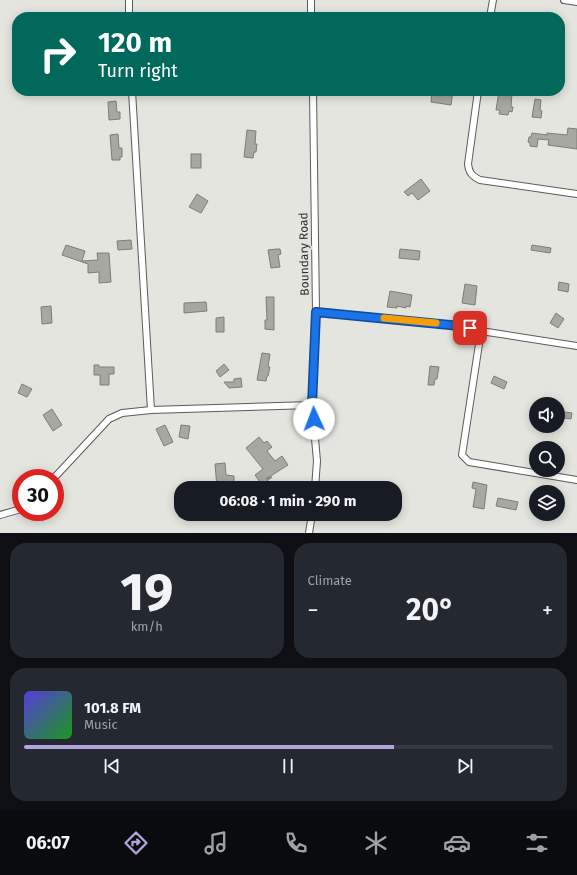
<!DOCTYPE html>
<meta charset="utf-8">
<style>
body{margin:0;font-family:"Fira Sans",sans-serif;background:#242831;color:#f1f3f6;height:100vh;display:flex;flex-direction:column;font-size:15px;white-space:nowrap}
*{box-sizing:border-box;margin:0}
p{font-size:13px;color:#9ea1a6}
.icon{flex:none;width:22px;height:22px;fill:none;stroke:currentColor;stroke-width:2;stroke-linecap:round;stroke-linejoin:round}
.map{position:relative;height:533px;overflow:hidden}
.panel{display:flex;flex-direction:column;gap:10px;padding:10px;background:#0d0f14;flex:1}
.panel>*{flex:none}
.banner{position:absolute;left:12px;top:12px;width:553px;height:84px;border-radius:16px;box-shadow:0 2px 10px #0003;background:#00695c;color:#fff;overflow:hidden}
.controls{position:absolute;left:529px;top:397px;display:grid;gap:8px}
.controls a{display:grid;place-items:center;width:36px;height:36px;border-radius:50%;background:#171b24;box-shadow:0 2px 10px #0003;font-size:20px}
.speed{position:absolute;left:12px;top:469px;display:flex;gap:8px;font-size:20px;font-weight:700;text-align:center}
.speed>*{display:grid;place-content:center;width:52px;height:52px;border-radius:50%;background:#171b24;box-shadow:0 2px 10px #0003;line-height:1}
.speed .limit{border:6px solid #d22;background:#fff;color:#111}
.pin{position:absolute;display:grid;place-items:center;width:34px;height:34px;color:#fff;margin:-17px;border-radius:8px;box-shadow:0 2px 6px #0006}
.me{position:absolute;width:44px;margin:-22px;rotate:358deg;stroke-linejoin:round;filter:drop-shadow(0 0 3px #0008)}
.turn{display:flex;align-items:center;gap:14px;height:84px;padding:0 20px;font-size:18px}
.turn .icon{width:52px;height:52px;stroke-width:2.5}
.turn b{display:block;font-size:28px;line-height:34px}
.big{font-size:30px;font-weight:700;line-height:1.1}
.panel .widget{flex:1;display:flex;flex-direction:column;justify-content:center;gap:6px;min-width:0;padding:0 14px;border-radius:16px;background:#242831}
.panel .dial{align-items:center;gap:0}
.dial b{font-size:52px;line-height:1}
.song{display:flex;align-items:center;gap:12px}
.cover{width:48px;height:48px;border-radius:6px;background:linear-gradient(135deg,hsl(250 70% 55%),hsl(120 70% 35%))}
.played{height:4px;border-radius:2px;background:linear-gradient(90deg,#b2a4dc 70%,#363941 70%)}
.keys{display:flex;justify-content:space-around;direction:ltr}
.heat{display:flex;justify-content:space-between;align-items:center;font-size:22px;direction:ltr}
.panel .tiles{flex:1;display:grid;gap:10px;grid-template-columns:1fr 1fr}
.widget:last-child{grid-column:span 2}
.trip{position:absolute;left:174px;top:481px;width:228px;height:40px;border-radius:16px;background:#171b24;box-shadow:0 2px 10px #0003;font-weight:700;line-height:40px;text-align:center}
.tabs{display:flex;height:64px;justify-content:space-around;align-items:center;background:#090b0e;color:#9ea1a6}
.tabs .icon{width:28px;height:28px}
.tabs .active{color:#b2a4dc}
.tabs b{font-size:18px;color:#f1f3f6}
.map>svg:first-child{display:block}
.building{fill:#a7a8a2;stroke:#7d7e79}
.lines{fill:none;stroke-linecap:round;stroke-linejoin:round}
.minor-casing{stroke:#5a5c56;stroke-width:8}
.minor{stroke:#fff;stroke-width:6}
.route-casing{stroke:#114b97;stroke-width:10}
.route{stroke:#1a73e8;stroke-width:7}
.slow{stroke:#f59e0b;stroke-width:7}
.labels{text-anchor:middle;stroke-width:3.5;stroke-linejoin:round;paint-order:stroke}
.street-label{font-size:12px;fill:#2f2f2d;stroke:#e4e5df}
</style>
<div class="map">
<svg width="577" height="533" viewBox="0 0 577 533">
<rect width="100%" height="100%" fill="#e4e5df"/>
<g class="building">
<path d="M 432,91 L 453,91 L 451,105 L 431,102 Z"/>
<path d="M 499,91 L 512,93 L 511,107 L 513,107 L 512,112 L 509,111 L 508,115 L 499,114 L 500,110 L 496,110 Z"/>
<path d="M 535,99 L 541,100 L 540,110 L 542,111 L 541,118 L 532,117 Z"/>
<path d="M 116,101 L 117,112 L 120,112 L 120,119 L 109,120 L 108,102 Z"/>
<path d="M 568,128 L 577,129 L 577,149 L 548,145 L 549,140 L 538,139 L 537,147 L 530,146 L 530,143 L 528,142 L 529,137 L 531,137 L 532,133 L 547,135 L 547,133 L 567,135 Z"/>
<path d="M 247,130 L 256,131 L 255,144 L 257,144 L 256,152 L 254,152 L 253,158 L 244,157 Z"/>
<path d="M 118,134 L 119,148 L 122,148 L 122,157 L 120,157 L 120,160 L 112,160 L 110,135 Z"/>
<rect x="191" y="154" width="10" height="14"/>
<path d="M 421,179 L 430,191 L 418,200 L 412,193 L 408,196 L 404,192 Z"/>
<path d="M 197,194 L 208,201 L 201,213 L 189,207 Z"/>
<path d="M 131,240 L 132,249 L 118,250 L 117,241 Z"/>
<path d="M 66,245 L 85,251 L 82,261 L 98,260 L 97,253 L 109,253 L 111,282 L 99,283 L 99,272 L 88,273 L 88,264 L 62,255 Z"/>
<path d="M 532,245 L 551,248 L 550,253 L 531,250 Z"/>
<path d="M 277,249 L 280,249 L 281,254 L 278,255 L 280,267 L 271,268 L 268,250 Z"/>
<path d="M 400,249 L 420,251 L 419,260 L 399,258 Z"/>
<path d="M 559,282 L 569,284 L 568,292 L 558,290 Z"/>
<path d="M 465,284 L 477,286 L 475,305 L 462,303 Z"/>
<path d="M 390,291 L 412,295 L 410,307 L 406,306 L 406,308 L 397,306 L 397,308 L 387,307 Z"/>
<path d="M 266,297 L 274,297 L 274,330 L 265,329 L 265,320 L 267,320 Z"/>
<path d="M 206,302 L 207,311 L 184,313 L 184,303 Z"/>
<path d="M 51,306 L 52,323 L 42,324 L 41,307 Z"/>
<path d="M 556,313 L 564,319 L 558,328 L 550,323 Z"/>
<path d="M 224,317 L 224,332 L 216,332 L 216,318 Z"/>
<path d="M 262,353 L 270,354 L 268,367 L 270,367 L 268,376 L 267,376 L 266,381 L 257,380 Z"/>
<path d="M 224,364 L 229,370 L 220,377 L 216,371 Z"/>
<path d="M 94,365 L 99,365 L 99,367 L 114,367 L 114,374 L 109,374 L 109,385 L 100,385 L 100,375 L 94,375 Z"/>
<path d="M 430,366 L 439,367 L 437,379 L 435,379 L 434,385 L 428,385 Z"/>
<path d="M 494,376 L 507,382 L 504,389 L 491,383 Z"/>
<path d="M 241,378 L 242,387 L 229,388 L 224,382 L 234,382 L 234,379 Z"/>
<path d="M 22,384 L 32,389 L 27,397 L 18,393 Z"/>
<path d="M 52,409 L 62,425 L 53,431 L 43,415 Z"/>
<path d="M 558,411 L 572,413 L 571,419 L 558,417 Z"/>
<path d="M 165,425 L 173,442 L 164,446 L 156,429 Z"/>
<path d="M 181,425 L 190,426 L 188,439 L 179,437 Z"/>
<path d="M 259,437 L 264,443 L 267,441 L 272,447 L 267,451 L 275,461 L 282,456 L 288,465 L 266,479 L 272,477 L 262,485 L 255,475 L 263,469 L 246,448 Z"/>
<path d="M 225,463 L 226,475 L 234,476 L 234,486 L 227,486 L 227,488 L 217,488 L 215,464 Z"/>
<path d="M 473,482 L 487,485 L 484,509 L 473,507 L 476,489 L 472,488 Z"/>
<path d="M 498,498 L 518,502 L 516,510 L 496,506 Z"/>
</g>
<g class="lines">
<defs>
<g id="minor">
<path d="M 129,0 L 129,17"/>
<path d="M 311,0 L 311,17"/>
<path d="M 564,0 L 577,2"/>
<path d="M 490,17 L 493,0"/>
<path d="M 132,91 L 151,410"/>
<path d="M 313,91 L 316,312 L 312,405 L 317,461 L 315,488"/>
<path d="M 478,91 L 468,164 C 469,173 472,176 480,180 L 577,194"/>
<path d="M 316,312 L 460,326 L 481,331 L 577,346"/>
<path d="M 481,331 L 462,455 L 469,462 L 577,480"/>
<path d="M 54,478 L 109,419 L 122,413 L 151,410 L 312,405"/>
<path d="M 0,515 L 21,509"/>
<path d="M 309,533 L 312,514"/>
</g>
</defs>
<use href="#minor" class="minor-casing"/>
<use href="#minor" class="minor"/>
</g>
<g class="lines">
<defs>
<path id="route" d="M 314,419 L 312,405 L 316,312 L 460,326 L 470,328"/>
</defs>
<use href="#route" class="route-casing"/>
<use href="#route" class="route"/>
<path class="slow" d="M 384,318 L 436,323"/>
</g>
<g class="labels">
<g class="street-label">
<text transform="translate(304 254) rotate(-91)" y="4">Boundary Road</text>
</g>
</g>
</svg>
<div class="controls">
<a><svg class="icon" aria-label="sound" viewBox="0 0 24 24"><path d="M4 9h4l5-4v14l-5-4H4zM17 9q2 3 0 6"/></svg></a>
<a><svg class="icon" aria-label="search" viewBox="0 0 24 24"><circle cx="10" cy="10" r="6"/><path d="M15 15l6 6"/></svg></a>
<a><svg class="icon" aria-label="layers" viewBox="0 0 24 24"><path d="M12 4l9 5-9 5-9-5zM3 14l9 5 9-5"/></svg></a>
</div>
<div class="speed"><div class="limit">30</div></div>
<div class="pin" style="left:470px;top:328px;background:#d93025"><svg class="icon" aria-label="arrive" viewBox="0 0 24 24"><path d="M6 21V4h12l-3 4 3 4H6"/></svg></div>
<svg class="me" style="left:314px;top:419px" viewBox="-20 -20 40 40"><circle r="19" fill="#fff"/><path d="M0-13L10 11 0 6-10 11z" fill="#1a73e8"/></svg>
<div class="trip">06:08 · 1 min · 290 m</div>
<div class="banner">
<div class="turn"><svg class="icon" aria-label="right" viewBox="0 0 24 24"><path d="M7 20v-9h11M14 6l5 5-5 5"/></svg><div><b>120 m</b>Turn right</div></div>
</div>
</div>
<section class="panel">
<div class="tiles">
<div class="widget dial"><b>19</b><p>km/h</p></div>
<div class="widget"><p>Climate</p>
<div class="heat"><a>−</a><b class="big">20°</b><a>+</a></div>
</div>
<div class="widget">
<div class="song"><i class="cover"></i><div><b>101.8 FM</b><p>Music</p></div></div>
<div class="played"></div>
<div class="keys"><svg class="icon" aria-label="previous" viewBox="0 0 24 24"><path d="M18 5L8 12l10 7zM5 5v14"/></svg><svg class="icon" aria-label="pause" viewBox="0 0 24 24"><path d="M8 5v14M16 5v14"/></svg><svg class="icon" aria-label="next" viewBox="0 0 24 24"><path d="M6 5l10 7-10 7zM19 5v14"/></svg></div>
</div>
</div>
</section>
<nav class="tabs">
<b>06:07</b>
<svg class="icon active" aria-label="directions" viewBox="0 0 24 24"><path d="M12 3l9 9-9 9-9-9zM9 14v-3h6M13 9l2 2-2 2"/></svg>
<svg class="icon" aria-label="music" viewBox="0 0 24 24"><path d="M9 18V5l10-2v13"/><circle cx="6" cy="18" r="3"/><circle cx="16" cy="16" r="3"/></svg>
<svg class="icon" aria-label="phone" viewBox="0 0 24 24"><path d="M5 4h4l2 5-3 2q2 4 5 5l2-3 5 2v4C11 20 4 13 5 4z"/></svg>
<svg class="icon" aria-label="climate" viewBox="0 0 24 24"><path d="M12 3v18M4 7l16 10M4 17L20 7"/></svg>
<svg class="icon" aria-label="car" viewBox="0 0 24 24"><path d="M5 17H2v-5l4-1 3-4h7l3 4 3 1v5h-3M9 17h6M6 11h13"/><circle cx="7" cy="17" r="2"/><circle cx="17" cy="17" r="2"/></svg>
<svg class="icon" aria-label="filters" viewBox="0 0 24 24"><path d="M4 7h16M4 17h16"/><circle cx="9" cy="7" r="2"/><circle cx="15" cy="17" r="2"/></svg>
</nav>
